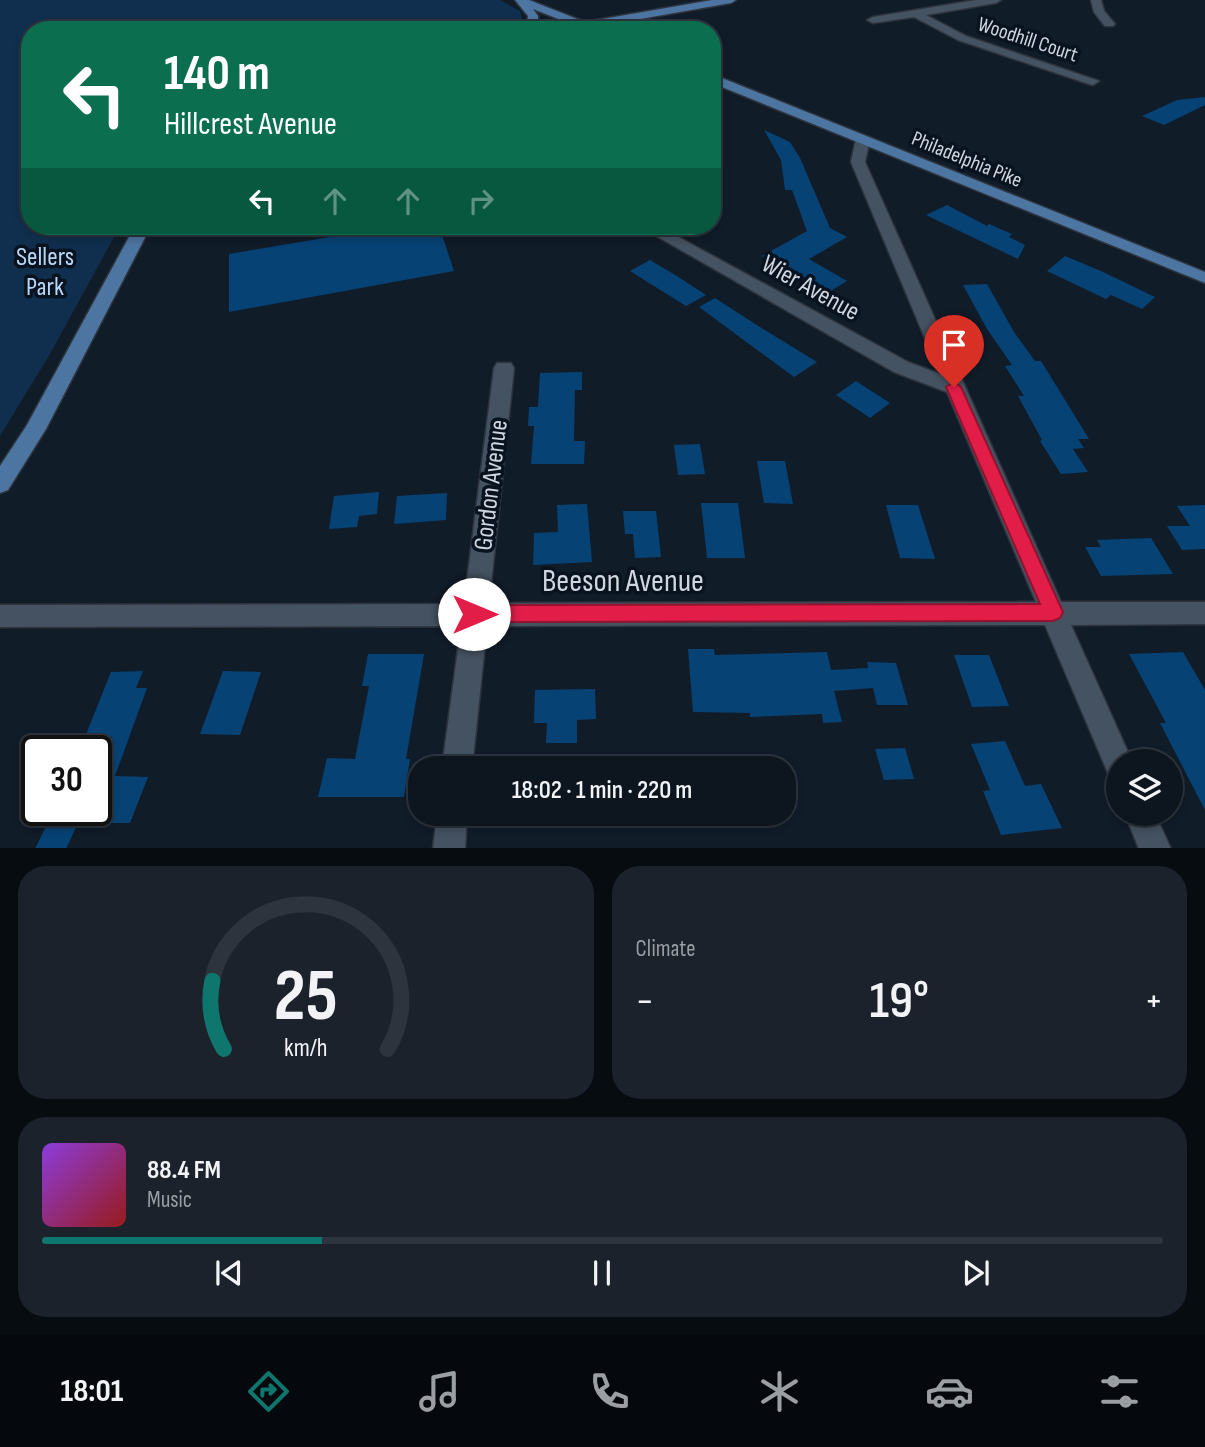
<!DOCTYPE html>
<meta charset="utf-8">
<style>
body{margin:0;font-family:"Sofia Sans Condensed",sans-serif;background:#1b222c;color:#f1f3f6;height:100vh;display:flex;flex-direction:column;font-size:26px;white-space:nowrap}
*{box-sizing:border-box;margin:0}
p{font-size:23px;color:#9a9fa4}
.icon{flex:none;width:38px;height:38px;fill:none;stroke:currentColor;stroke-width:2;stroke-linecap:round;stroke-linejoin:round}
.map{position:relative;height:848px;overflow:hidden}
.side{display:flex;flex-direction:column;gap:18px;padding:18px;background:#070c11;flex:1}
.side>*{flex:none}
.hud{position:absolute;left:21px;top:21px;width:700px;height:214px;border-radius:28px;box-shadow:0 4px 10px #0003,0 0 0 2px #2d343d;background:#0b6e4f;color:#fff;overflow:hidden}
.tools{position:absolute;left:1106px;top:749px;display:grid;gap:14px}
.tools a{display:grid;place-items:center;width:77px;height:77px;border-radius:50%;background:#0d151f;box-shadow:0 4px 10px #0003,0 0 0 2px #2d343d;font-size:35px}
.speed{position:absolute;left:21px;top:735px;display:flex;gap:14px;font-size:35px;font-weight:700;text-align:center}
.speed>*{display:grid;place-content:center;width:91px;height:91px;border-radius:50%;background:#0d151f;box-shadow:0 4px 10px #0003,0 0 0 2px #2d343d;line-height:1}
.speed .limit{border:4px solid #111;border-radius:10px;background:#fff;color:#111}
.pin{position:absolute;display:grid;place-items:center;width:60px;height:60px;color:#fff;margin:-72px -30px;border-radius:50% 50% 50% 0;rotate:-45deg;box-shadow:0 0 7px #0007}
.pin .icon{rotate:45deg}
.me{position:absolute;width:77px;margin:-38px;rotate:90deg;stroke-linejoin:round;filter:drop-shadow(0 0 5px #0008)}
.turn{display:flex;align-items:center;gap:24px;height:147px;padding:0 28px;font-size:32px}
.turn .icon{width:91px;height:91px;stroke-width:2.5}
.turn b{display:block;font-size:49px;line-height:60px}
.lanes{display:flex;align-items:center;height:66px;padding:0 28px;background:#0003;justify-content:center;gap:35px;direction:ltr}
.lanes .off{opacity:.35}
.big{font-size:52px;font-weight:600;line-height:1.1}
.side .card{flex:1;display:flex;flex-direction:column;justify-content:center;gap:10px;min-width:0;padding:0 24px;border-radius:28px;background:#1b222c}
.side .dial{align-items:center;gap:0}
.dial svg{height:182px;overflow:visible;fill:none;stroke:#2d343d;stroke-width:7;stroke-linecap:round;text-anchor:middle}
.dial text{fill:#f1f3f6;stroke:none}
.song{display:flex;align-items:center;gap:21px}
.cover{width:84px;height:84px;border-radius:10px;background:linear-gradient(135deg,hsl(270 70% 55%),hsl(0 70% 35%))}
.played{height:7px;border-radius:4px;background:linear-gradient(90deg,#0f766e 25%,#2d343d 25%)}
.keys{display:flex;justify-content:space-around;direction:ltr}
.heat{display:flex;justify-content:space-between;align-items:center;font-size:38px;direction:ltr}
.side .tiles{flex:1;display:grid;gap:18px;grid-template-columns:1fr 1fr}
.card:last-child{grid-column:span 2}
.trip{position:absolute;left:408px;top:756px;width:388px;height:70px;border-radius:28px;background:#0d151f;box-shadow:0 4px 10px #0003,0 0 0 2px #2d343d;font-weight:600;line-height:70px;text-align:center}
.dock{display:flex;height:112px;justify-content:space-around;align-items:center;background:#05080c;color:#9a9fa4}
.dock .icon{width:49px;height:49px}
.dock .current{color:#0f766e}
.dock b{font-size:32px;color:#f1f3f6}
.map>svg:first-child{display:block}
.green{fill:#102f4e}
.building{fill:#074275}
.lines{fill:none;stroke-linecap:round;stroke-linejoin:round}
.minor-casing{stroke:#2e343e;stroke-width:3}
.major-casing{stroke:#2e343e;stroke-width:3}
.minor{fill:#455261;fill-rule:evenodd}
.major{fill:#4c75a1;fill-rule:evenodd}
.route{fill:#e11d48;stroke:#92132f;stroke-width:2}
.labels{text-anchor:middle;stroke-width:7;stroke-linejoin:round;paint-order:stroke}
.far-street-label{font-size:21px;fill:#cfd6df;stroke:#08131f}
.park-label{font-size:26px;fill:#bad6f6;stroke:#08131f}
.street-label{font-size:26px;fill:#cfd6df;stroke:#08131f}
.near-street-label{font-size:32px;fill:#cfd6df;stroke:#08131f}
</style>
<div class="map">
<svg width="1205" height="849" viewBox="0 0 1205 849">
<rect width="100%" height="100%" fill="#111c29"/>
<path class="green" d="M 0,0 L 500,0 L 520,11 L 522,18 L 512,30 L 30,30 L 30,226 L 120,226 L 50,354 L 0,436 Z"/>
<g class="building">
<path d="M 1205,97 L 1205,105 L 1164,125 L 1142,116 L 1177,100 Z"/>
<path d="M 764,130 L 790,142 L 800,158 L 830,228 L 847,237 L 809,259 L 847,281 L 829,292 L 802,276 L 797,279 L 762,256 L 807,231 L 792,190 L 785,190 L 781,160 Z"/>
<path d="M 947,205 L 987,226 L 989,224 L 1012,234 L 1009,237 L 1025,245 L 1018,259 L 926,215 Z"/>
<path d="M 396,226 L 439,226 L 454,271 L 229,312 L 229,254 Z"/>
<path d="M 1065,256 L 1101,271 L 1155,297 L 1142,309 L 1111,295 L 1106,299 L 1047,271 Z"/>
<path d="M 650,260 L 680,278 L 706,295 L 686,306 L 630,271 Z"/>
<path d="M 987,284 L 1014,332 L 1035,361 L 1041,361 L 1089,439 L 1078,439 L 1084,448 L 1073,449 L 1088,472 L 1061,474 L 1040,441 L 1042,440 L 1018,396 L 1024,396 L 1005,366 L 1012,365 L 987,329 L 963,285 Z"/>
<path d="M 715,298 L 752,322 L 817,362 L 794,377 L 699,307 Z"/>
<path d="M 582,372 L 582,390 L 575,390 L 574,441 L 585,441 L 584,464 L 531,464 L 534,426 L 528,426 L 529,407 L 538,407 L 540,373 Z"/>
<path d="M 856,381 L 890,403 L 870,418 L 836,395 Z"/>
<path d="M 700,444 L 705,474 L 678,475 L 674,445 Z"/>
<path d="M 757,461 L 785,461 L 793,504 L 764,503 Z"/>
<path d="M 379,492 L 377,514 L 359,516 L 357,527 L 329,529 L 334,496 Z"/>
<path d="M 447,493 L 446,520 L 394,524 L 397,496 Z"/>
<path d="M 701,503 L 738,503 L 745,558 L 707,558 Z"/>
<path d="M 587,504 L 592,562 L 533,565 L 534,533 L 558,532 L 557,505 Z"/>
<path d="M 886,505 L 918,505 L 935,559 L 900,558 Z"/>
<path d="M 1205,505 L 1205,549 L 1182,550 L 1167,526 L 1190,526 L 1177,506 Z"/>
<path d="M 623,511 L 656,511 L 661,557 L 635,558 L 633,534 L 625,534 Z"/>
<path d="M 1151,538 L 1173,574 L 1101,576 L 1085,547 L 1101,547 L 1097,540 Z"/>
<path d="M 688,649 L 714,649 L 715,655 L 827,652 L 831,670 L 868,668 L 867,662 L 896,663 L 908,705 L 877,705 L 873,688 L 834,691 L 842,722 L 823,723 L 822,714 L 750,717 L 750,713 L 693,712 Z"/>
<path d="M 1183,652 L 1205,690 L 1205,810 L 1160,723 L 1166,723 L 1129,654 Z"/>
<path d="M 368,654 L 424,654 L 406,759 L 410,759 L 404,797 L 318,797 L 327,758 L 355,759 L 369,686 L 362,686 Z"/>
<path d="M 954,655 L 989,655 L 1009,706 L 972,707 Z"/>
<path d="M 143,671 L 136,688 L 147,688 L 115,776 L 148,777 L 130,823 L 96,823 L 97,746 L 81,747 L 111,672 Z"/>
<path d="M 223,671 L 261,672 L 240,735 L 200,734 Z"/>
<path d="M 595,689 L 596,719 L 577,720 L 577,743 L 546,743 L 547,723 L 534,723 L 535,690 Z"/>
<path d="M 1005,741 L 1025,786 L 1041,784 L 1062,828 L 1001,835 L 983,791 L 990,790 L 971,744 Z"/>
<path d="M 905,748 L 914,779 L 884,780 L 875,749 Z"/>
<path d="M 54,810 L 84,810 L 66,849 L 35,849 Z"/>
</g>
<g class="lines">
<defs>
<g id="minor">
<path d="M 976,0 L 1001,0 L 996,3 L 926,15 L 966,36 L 1099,81 L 1093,85 L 1089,84 L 958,40 L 914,17 L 873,23 L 867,20 L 873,17 Z"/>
<path d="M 1091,0 L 1101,0 L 1104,11 L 1115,24 L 1113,26 L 1105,26 L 1094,12 Z"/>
<path d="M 863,135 L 870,139 L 865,162 L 1061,602 L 1205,602 L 1205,624 L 1071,625 L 1132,761 L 1118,761 L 1118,778 L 1108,773 L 1045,625 L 487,626 L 472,768 L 442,768 L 461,626 L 0,627 L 0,605 L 464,604 L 494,368 L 497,363 L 511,363 L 514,368 L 489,603 L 1036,602 L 947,392 L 894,372 L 639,226 L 658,226 L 908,362 L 940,374 L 851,162 L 856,139 Z"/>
<path d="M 437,814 L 467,814 L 465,849 L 433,849 Z"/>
<path d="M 1125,814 L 1155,814 L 1171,849 L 1139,849 Z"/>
</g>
<g id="major">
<path d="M 515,0 L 529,0 L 585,22 L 712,0 L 736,0 L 731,3 L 578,30 L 552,30 L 571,24 L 533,9 L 538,16 L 538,23 L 532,30 L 520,30 L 527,22 L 528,16 Z"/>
<path d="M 712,74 L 1205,272 L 1205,283 L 712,83 Z"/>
<path d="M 135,226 L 151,226 L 46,429 L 8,490 L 0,493 L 0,466 L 27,425 Z"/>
</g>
</defs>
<use href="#minor" class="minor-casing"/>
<use href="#major" class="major-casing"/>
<use href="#minor" class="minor"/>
<use href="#major" class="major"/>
</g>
<path class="route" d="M 954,382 L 961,387 L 1063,612 L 1060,618 L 1053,621 L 474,622 L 467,620 L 465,614 L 467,608 L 474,605 L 1040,604 L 946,387 Z"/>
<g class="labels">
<g class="far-street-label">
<text transform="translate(1028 39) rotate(18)" y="7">Woodhill Court</text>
<text transform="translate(967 159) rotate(22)" y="7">Philadelphia Pike</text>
</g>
<g class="park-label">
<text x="45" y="265">Sellers<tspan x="45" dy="30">Park</tspan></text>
</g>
<g class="street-label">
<text transform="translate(811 287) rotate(29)" y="9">Wier Avenue</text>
<text transform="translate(490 485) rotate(-83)" y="9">Gordon Avenue</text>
</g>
<g class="near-street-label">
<text x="623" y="591">Beeson Avenue</text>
</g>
</g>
</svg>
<div class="tools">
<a><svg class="icon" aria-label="layers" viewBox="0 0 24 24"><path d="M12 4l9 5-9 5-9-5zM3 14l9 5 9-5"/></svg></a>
</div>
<div class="speed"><div class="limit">30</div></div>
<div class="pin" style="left:954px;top:387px;background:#d93025"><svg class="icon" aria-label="arrive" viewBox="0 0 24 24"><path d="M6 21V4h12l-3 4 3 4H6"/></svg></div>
<svg class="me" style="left:474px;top:614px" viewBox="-20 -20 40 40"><circle r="19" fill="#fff"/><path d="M0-13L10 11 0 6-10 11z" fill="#e11d48"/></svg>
<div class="trip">18:02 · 1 min · 220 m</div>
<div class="hud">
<div class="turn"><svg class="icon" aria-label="left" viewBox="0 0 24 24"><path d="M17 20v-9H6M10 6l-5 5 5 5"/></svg><div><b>140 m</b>Hillcrest Avenue</div></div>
<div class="lanes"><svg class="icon" aria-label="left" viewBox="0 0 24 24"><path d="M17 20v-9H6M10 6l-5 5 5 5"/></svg><svg class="icon off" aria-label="ahead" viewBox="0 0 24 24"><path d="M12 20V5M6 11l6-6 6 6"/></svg><svg class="icon off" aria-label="ahead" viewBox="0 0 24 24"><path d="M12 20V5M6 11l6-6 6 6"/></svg><svg class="icon off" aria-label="right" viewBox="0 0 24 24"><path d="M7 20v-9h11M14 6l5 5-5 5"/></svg></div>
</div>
</div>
<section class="side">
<div class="tiles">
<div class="card dial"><svg viewBox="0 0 100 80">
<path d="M14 69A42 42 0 1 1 86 69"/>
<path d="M14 69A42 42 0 0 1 9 39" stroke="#0f766e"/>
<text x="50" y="56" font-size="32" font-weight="700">25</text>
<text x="50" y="72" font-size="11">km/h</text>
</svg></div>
<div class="card"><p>Climate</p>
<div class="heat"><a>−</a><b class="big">19°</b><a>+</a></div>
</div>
<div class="card">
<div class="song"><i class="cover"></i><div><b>88.4 FM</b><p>Music</p></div></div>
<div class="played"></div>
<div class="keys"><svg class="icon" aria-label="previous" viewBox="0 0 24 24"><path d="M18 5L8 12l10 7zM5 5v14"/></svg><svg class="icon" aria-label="pause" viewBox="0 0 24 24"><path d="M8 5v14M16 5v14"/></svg><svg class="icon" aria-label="next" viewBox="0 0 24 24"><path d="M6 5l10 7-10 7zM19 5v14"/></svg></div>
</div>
</div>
</section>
<nav class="dock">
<b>18:01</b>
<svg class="icon current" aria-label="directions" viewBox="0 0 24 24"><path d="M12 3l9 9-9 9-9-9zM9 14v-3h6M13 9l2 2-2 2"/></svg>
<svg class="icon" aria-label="music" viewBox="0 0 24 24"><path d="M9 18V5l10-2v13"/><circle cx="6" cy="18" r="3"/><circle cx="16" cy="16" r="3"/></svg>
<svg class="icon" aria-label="phone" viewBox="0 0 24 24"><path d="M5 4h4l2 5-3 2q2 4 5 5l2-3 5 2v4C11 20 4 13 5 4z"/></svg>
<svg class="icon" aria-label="climate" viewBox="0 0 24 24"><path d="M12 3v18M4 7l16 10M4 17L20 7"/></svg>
<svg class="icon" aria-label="car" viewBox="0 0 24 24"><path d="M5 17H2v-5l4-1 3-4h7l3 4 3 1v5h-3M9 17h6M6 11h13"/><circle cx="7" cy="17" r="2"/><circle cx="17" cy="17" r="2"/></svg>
<svg class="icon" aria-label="filters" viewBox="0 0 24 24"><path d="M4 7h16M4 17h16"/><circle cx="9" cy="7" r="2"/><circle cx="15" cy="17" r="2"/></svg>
</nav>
